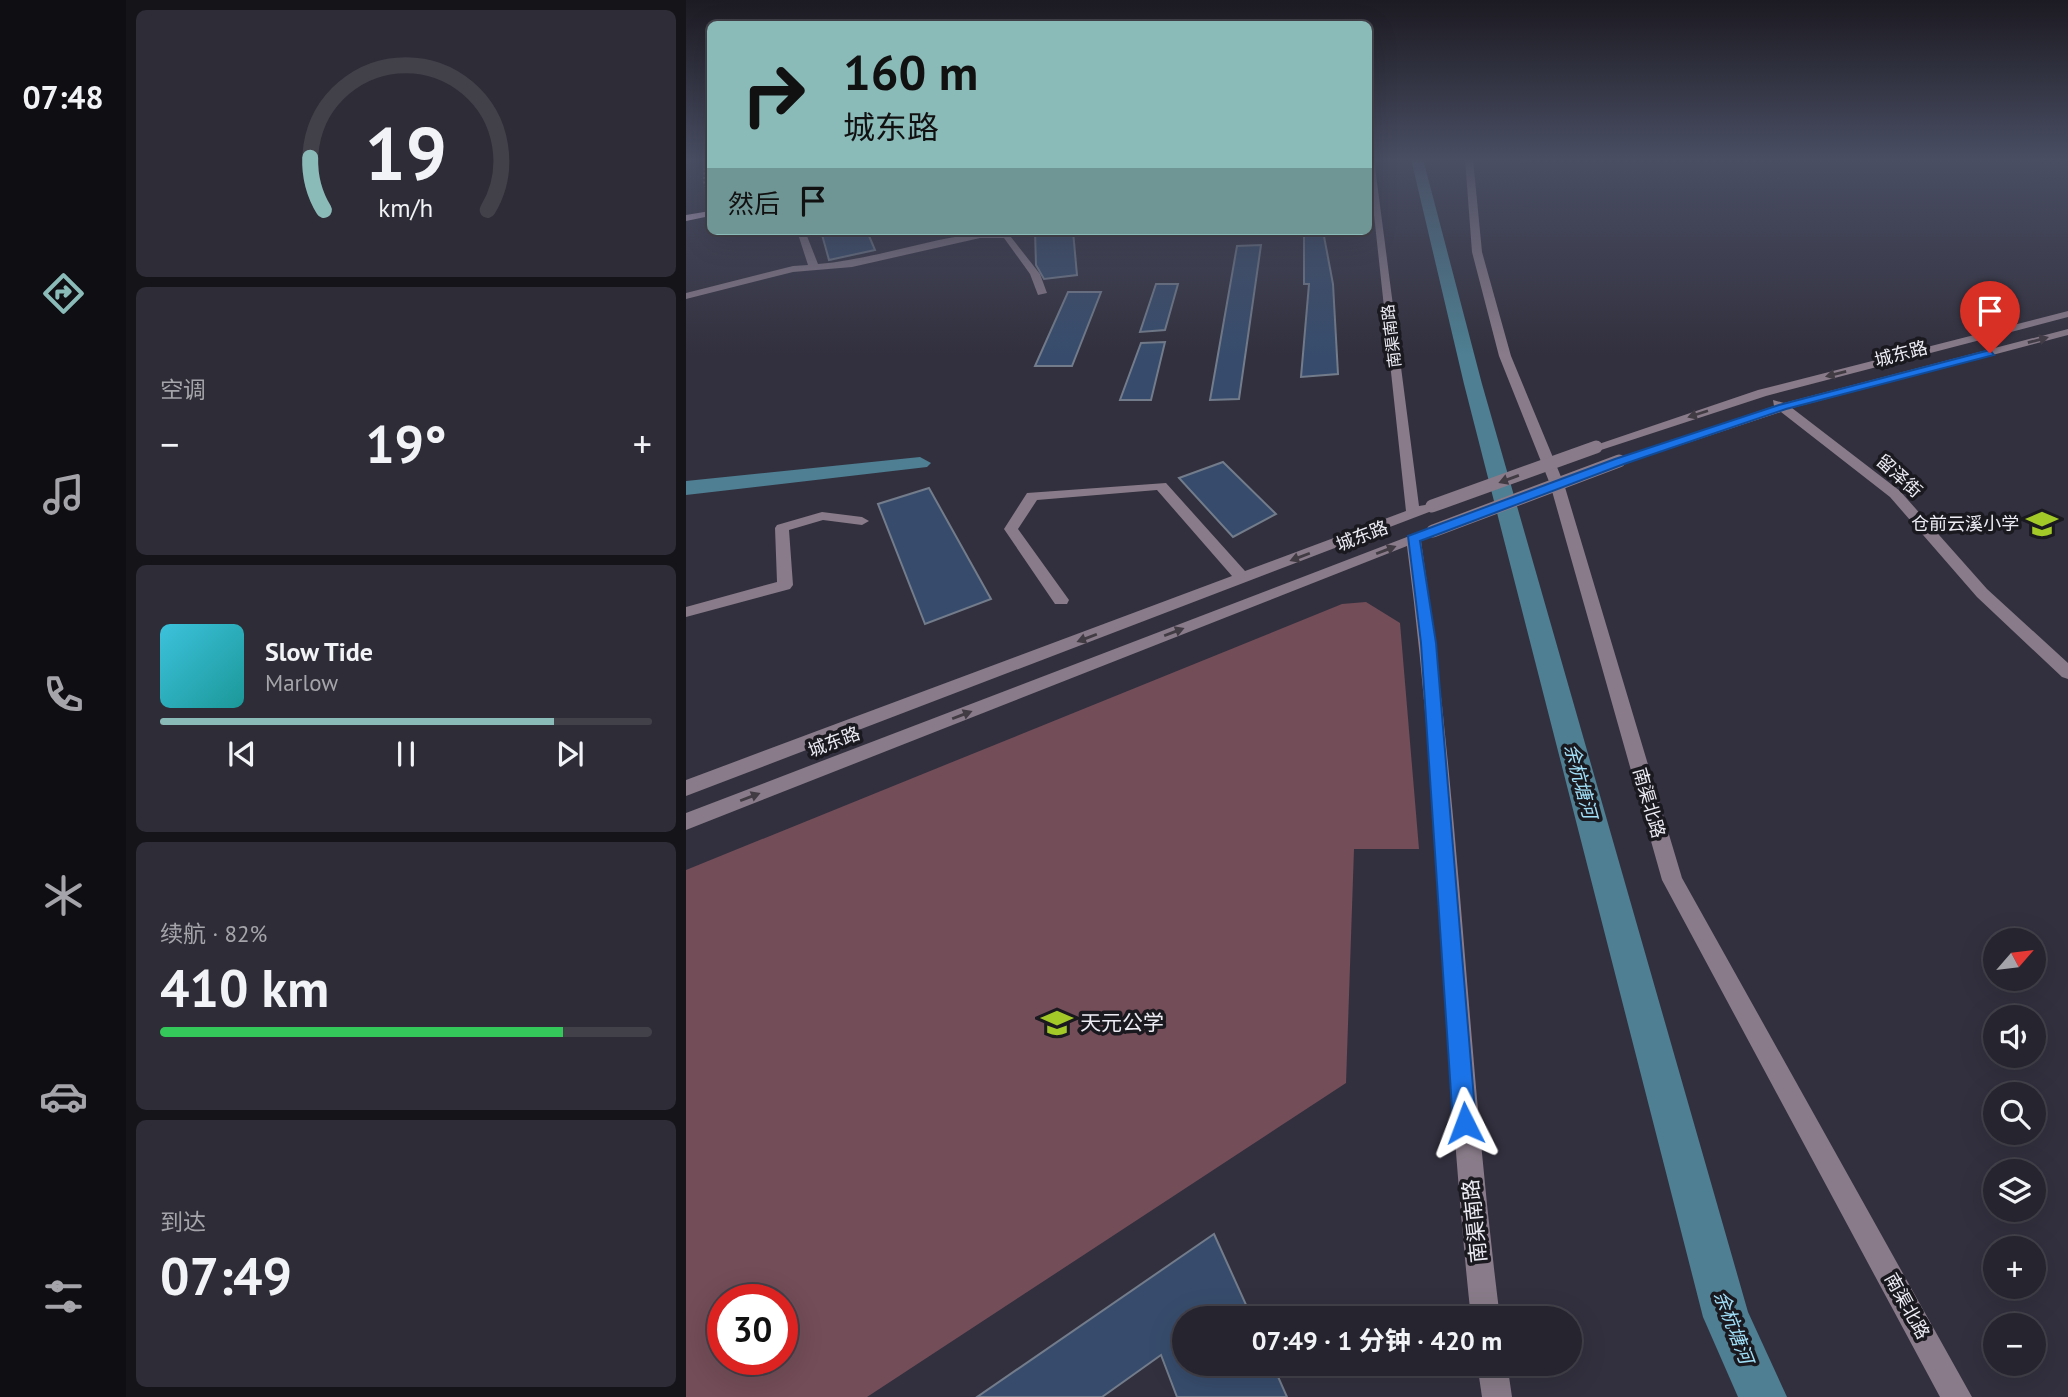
<!DOCTYPE html>
<html lang="zh">
<meta charset="utf-8">
<style>
body{margin:0;font-family:"PT Sans","Noto Sans SC",sans-serif;background:#2e2c36;color:#f1f3f6;height:100vh;display:flex;flex-direction:column;font-size:26px;white-space:nowrap}
*{box-sizing:border-box;margin:0}
p{font-size:23px;color:#a4a4aa}
.icon{flex:none;width:38px;height:38px;fill:none;stroke:currentColor;stroke-width:2;stroke-linecap:round;stroke-linejoin:round}
.map{position:relative;flex:1;overflow:hidden}
.side{display:flex;flex-direction:column;gap:10px;padding:10px;background:#151419;width:560px}
.side>*{flex:none}
.top-card{position:absolute;left:21px;top:21px;width:665px;height:214px;border-radius:10px;box-shadow:0 7px 28px #0002,0 0 0 2px #42414a;background:#8bbbb9;color:#111;overflow:hidden}
.needle{width:46px;rotate:62deg}
.tools{position:absolute;left:1297px;top:928px;display:grid;gap:14px}
.tools a{display:grid;place-items:center;width:63px;height:63px;border-radius:50%;background:#26242e;box-shadow:0 7px 28px #0002,0 0 0 2px #42414a;font-size:35px}
.speed{position:absolute;left:21px;top:1284px;display:flex;gap:14px;font-size:35px;font-weight:700;text-align:center}
.speed>*{display:grid;place-content:center;width:91px;height:91px;border-radius:50%;background:#26242e;box-shadow:0 7px 28px #0002,0 0 0 2px #42414a;line-height:1}
.speed .limit{border:10px solid #d22;background:#fff;color:#111}
.pin{position:absolute;display:grid;place-items:center;width:60px;height:60px;color:#fff;margin:-72px -30px;border-radius:50% 50% 50% 0;rotate:-45deg;box-shadow:0 0 7px #0007}
.pin .icon{rotate:45deg}
.me{position:absolute;width:77px;margin:-38px;rotate:357deg;stroke-linejoin:round;filter:drop-shadow(0 0 5px #0008)}
.turn{display:flex;align-items:center;gap:24px;height:147px;padding:0 21px;font-size:32px}
.turn .icon{width:91px;height:91px;stroke-width:2.5}
.turn b{display:block;font-size:49px;line-height:60px}
.then{display:flex;align-items:center;height:66px;padding:0 21px;background:#0003;gap:14px;font-size:26px}
.big{font-size:52px;font-weight:700;line-height:1.1}
.side .card{flex:1;display:flex;flex-direction:column;justify-content:center;gap:10px;min-width:0;padding:0 24px;border-radius:10px;background:#2e2c36}
.side .dial{align-items:center;gap:0}
.dial svg{height:182px;overflow:visible;fill:none;stroke:#42414a;stroke-width:7;stroke-linecap:round;text-anchor:middle}
.dial text{fill:#f1f3f6;stroke:none}
.song{display:flex;align-items:center;gap:21px}
.cover{width:84px;height:84px;border-radius:10px;background:linear-gradient(135deg,hsl(190 70% 55%),hsl(180 70% 35%))}
.played{height:7px;border-radius:4px;background:linear-gradient(90deg,#8bbbb9 80%,#42414a 80%)}
.keys{display:flex;justify-content:space-around;direction:ltr}
.heat{display:flex;justify-content:space-between;align-items:center;font-size:38px;direction:ltr}
.charge{height:10px;border-radius:5px;background:linear-gradient(90deg,#34c759 82%,#42414a 0)}
.trip{position:absolute;left:486px;top:1306px;width:410px;height:70px;border-radius:35px;background:#26242e;box-shadow:0 7px 28px #0002,0 0 0 2px #42414a;font-weight:700;line-height:70px;text-align:center}
main{display:flex;flex:1;min-height:0}
.menu{display:flex;flex-direction:column;width:126px;justify-content:space-around;align-items:center;background:#0f0e12;color:#a4a4aa}
.menu .icon{width:49px;height:49px}
.menu .selected{color:#8bbbb9}
.menu b{font-size:32px;color:#f1f3f6}
.map>svg:first-child{display:block}
.green{fill:#734d58;fill-rule:evenodd}
.lines{fill:none;stroke-linecap:round;stroke-linejoin:round}
.canal{fill:#4e7f92;fill-rule:evenodd}
.building{fill:#374c6c;stroke:#737c8b;stroke-width:2}
.path{stroke:#72707c;stroke-width:2;stroke-dasharray:2 2.5;stroke-linecap:butt}
.minor{fill:#897b89;fill-rule:evenodd}
.major{fill:#e0c3e0;fill-rule:evenodd}
.minor-bridge{stroke:#897b89;stroke-width:13}
.oneway{fill:#413b44}
.route{fill:#1a73e8;stroke:#114b97;stroke-width:2}
.labels{text-anchor:middle;stroke-width:7;stroke-linejoin:round;paint-order:stroke}
.far-street-label{font-size:16px;fill:#edecf5;stroke:#1a191f}
.street-label{font-size:18px;fill:#edecf5;stroke:#1a191f}
.poi-label{font-size:18px;fill:#edecf5;stroke:#1a191f;text-anchor:end}
.water-label{font-size:19px;font-style:italic;fill:#a1e0f9;stroke:#1a191f}
.near-poi-label{font-size:21px;fill:#edecf5;stroke:#1a191f;text-anchor:start}
.near-street-label{font-size:21px;fill:#edecf5;stroke:#1a191f}
</style>
<main>
<nav class="menu">
<b>07:48</b>
<svg class="icon selected" aria-label="directions" viewBox="0 0 24 24"><path d="M12 3l9 9-9 9-9-9zM9 14v-3h6M13 9l2 2-2 2"/></svg>
<svg class="icon" aria-label="music" viewBox="0 0 24 24"><path d="M9 18V5l10-2v13"/><circle cx="6" cy="18" r="3"/><circle cx="16" cy="16" r="3"/></svg>
<svg class="icon" aria-label="phone" viewBox="0 0 24 24"><path d="M5 4h4l2 5-3 2q2 4 5 5l2-3 5 2v4C11 20 4 13 5 4z"/></svg>
<svg class="icon" aria-label="climate" viewBox="0 0 24 24"><path d="M12 3v18M4 7l16 10M4 17L20 7"/></svg>
<svg class="icon" aria-label="car" viewBox="0 0 24 24"><path d="M5 17H2v-5l4-1 3-4h7l3 4 3 1v5h-3M9 17h6M6 11h13"/><circle cx="7" cy="17" r="2"/><circle cx="17" cy="17" r="2"/></svg>
<svg class="icon" aria-label="filters" viewBox="0 0 24 24"><path d="M4 7h16M4 17h16"/><circle cx="9" cy="7" r="2"/><circle cx="15" cy="17" r="2"/></svg>
</nav>
<section class="side">
<div class="card dial"><svg viewBox="0 0 100 80">
<path d="M14 69A42 42 0 1 1 86 69"/>
<path d="M14 69A42 42 0 0 1 8 46" stroke="#8bbbb9"/>
<text x="50" y="56" font-size="32" font-weight="700">19</text>
<text x="50" y="72" font-size="11">km/h</text>
</svg></div>
<div class="card"><p>空调</p>
<div class="heat"><a>−</a><b class="big">19°</b><a>+</a></div>
</div>
<div class="card">
<div class="song"><i class="cover"></i><div><b>Slow Tide</b><p>Marlow</p></div></div>
<div class="played"></div>
<div class="keys"><svg class="icon" aria-label="previous" viewBox="0 0 24 24"><path d="M18 5L8 12l10 7zM5 5v14"/></svg><svg class="icon" aria-label="pause" viewBox="0 0 24 24"><path d="M8 5v14M16 5v14"/></svg><svg class="icon" aria-label="next" viewBox="0 0 24 24"><path d="M6 5l10 7-10 7zM19 5v14"/></svg></div>
</div>
<div class="card"><p>续航 · 82%</p><b class="big">410 km</b><div class="charge"></div></div>
<div class="card"><p>到达</p><b class="big">07:49</b></div>
</section>
<div class="map">
<svg width="1382" height="1397" viewBox="0 0 1382 1397">
<rect width="100%" height="100%" fill="#32303e"/>
<path class="green" d="M 680,602 L 714,623 L 733,849 L 668,849 L 660,1083 L 181,1397 L 0,1397 L 0,870 L 656,604 ZM 37,1300 L 96,1300 L 96,1360 L 37,1360 Z"/>
<g class="lines">
<g class="canal">
<path d="M 725,159 L 737,159 L 796,384 L 1062,1312 L 1101,1397 L 1052,1397 L 1017,1317 L 778,384 Z"/>
<path d="M 234,457 L 245,463 L 241,467 L 0,495 L 0,481 Z"/>
</g>
</g>
<g class="building">
<path d="M 135,231 L 181,231 L 189,250 L 143,260 Z"/>
<path d="M 349,231 L 387,231 L 391,275 L 358,279 L 350,265 Z"/>
<path d="M 618,231 L 637,231 L 647,284 L 652,374 L 615,377 L 623,284 L 618,284 Z"/>
<path d="M 575,245 L 553,399 L 524,400 L 551,246 Z"/>
<path d="M 470,284 L 492,284 L 479,330 L 454,332 Z"/>
<path d="M 382,292 L 415,292 L 386,366 L 349,366 Z"/>
<path d="M 479,342 L 465,400 L 434,400 L 455,343 Z"/>
<path d="M 537,462 L 590,514 L 547,537 L 493,478 Z"/>
<path d="M 243,488 L 305,599 L 239,624 L 192,504 Z"/>
<path d="M 528,1234 L 566,1318 L 499,1318 L 499,1363 L 586,1363 L 601,1397 L 491,1397 L 475,1355 L 416,1397 L 291,1397 Z"/>
</g>
<g class="lines">
<path class="path" d="M 18,159 L 18,182 L 24,198"/>
<g class="minor">
<path d="M 682,159 L 688,159 L 733,506 L 751,503 L 751,509 L 0,796 L 0,780 L 546,576 L 471,490 L 351,500 L 332,529 L 383,600 L 381,604 L 369,604 L 318,529 L 341,493 L 480,483 L 559,571 L 720,511 Z"/>
<path d="M 779,159 L 787,159 L 796,252 L 825,356 L 878,484 L 996,878 L 1286,1397 L 1254,1397 L 976,880 L 864,484 L 813,356 L 786,252 Z"/>
<path d="M 111,231 L 119,231 L 132,264 C 195,259 257,232 321,232 L 354,274 L 361,293 L 352,295 L 344,274 L 318,238 L 294,238 L 166,267 L 107,272 L 0,299 L 0,293 L 107,266 L 122,265 Z"/>
<path d="M 1382,311 L 1382,317 L 1080,396 L 915,450 L 905,450 L 904,447 L 1072,390 Z"/>
<path d="M 1382,329 L 1382,335 L 1106,408 L 1214,491 L 1301,589 L 1382,663 L 1382,679 L 1376,677 L 1291,597 L 1204,497 L 1095,412 L 938,464 L 933,465 L 926,461 L 1088,406 L 1087,400 L 1098,403 Z"/>
<path d="M 136,512 L 176,517 L 183,521 L 176,525 L 137,520 L 103,530 L 107,585 L 104,589 L 0,617 L 0,607 L 91,582 L 89,528 L 91,525 Z"/>
<path d="M 747,527 L 754,531 L 735,541 C 774,799 781,1059 814,1318 L 785,1318 C 757,1061 755,802 721,546 L 0,830 L 0,813 Z"/>
<path d="M 791,1363 L 821,1363 L 826,1397 L 796,1397 Z"/>
</g>
<path class="major" d="M 24,211 L 24,216 L 0,221 L 0,215 Z"/>
<g class="minor-bridge">
<path d="M 746,506 L 910,447"/>
<path d="M 747,531 L 933,461"/>
</g>
</g>
<defs><path id="oneway-solid" d="M-6-.8H1V-3.2L6.5 0L1 3.2V.8H-6Z" transform="scale(1.75)"/></defs>
<g class="oneway">
<use href="#oneway-solid" transform="translate(1352 340) rotate(-15)"/>
<use href="#oneway-solid" transform="translate(1150 374) rotate(166)"/>
<use href="#oneway-solid" transform="translate(1012 414) rotate(162)"/>
<use href="#oneway-solid" transform="translate(823 479) rotate(160)"/>
<use href="#oneway-solid" transform="translate(700 550) rotate(-21)"/>
<use href="#oneway-solid" transform="translate(614 557) rotate(159)"/>
<use href="#oneway-solid" transform="translate(488 632) rotate(-21)"/>
<use href="#oneway-solid" transform="translate(401 638) rotate(159)"/>
<use href="#oneway-solid" transform="translate(276 715) rotate(-21)"/>
<use href="#oneway-solid" transform="translate(64 797) rotate(-21)"/>
</g>
<linearGradient id="sky" x2="0" y2="1"><stop stop-color="#1c1a22"/><stop offset="0.45" stop-color="#494e63"/><stop offset="1" stop-color="#494e63" stop-opacity="0"/></linearGradient>
<rect width="1382" height="355" fill="url(#sky)"/>
<path class="route" d="M 1304,350 L 1308,355 L 1100,409 L 938,464 L 734,541 L 750,643 L 790,1123 L 787,1131 L 779,1134 L 771,1131 L 767,1123 L 735,643 L 722,536 L 929,459 L 1093,405 Z"/>
<defs>
<symbol id="school-bare" viewBox="-9 -9 18 18"><path d="M0-5L7-2L0 1L-7-2ZM-4 1L0 2.5L4 1V4Q0 6-4 4Z" fill="#a2c927" stroke="#1a191f" stroke-width="2.5" paint-order="stroke"/></symbol>
</defs>
<g fill-rule="evenodd">
<use href="#school-bare" x="1334" y="502" width="44" height="44"/>
<use href="#school-bare" x="349" y="1001" width="44" height="44"/>
</g>
<g class="labels">
<g class="far-street-label">
<text transform="translate(705 336) rotate(-97)" y="6">南渠南路</text>
</g>
<g class="street-label">
<text transform="translate(1215 354) rotate(-15)" y="6">城东路</text>
<text transform="translate(1213 476) rotate(42)" y="6">留泽街</text>
<text transform="translate(676 536) rotate(-21)" y="6">城东路</text>
<text transform="translate(148 742) rotate(-21)" y="6">城东路</text>
<text transform="translate(963 803) rotate(74)" y="6">南渠北路</text>
<text transform="translate(1221 1306) rotate(61)" y="6">南渠北路</text>
</g>
<g class="poi-label">
<text x="1333" y="530">仓前云溪小学</text>
</g>
<g class="water-label">
<text transform="translate(895 781) rotate(75)" y="7">余杭塘河</text>
<text transform="translate(1048 1327) rotate(69)" y="7">余杭塘河</text>
</g>
<g class="near-poi-label">
<text x="394" y="1030">天元公学</text>
</g>
<g class="near-street-label">
<text transform="translate(789 1221) rotate(-96)" y="7">南渠南路</text>
</g>
</g>
</svg>
<div class="tools">
<a><svg class="needle" viewBox="-14 -14 28 28"><path d="M0-13l5 13h-10z" fill="#e53935"/><path d="M0 13l5-13h-10z" fill="#a4a4aa"/></svg></a>
<a><svg class="icon" aria-label="sound" viewBox="0 0 24 24"><path d="M4 9h4l5-4v14l-5-4H4zM17 9q2 3 0 6"/></svg></a>
<a><svg class="icon" aria-label="search" viewBox="0 0 24 24"><circle cx="10" cy="10" r="6"/><path d="M15 15l6 6"/></svg></a>
<a><svg class="icon" aria-label="layers" viewBox="0 0 24 24"><path d="M12 4l9 5-9 5-9-5zM3 14l9 5 9-5"/></svg></a>
<a>+</a>
<a>−</a>
</div>
<div class="speed"><div class="limit">30</div></div>
<div class="pin" style="left:1304px;top:353px;background:#d93025"><svg class="icon" aria-label="arrive" viewBox="0 0 24 24"><path d="M6 21V4h12l-3 4 3 4H6"/></svg></div>
<svg class="me" style="left:779px;top:1123px" viewBox="-20 -20 40 40"><path d="M0-17L14 15 0 8-14 15z" fill="#1a73e8" stroke="#fff" stroke-width="4"/></svg>
<div class="trip">07:49 · 1 分钟 · 420 m</div>
<div class="top-card">
<div class="turn"><svg class="icon" aria-label="right" viewBox="0 0 24 24"><path d="M7 20v-9h11M14 6l5 5-5 5"/></svg><div><b>160 m</b>城东路</div></div>
<div class="then">然后<svg class="icon" aria-label="arrive" viewBox="0 0 24 24"><path d="M6 21V4h12l-3 4 3 4H6"/></svg></div>
</div>
</div>
</main>
